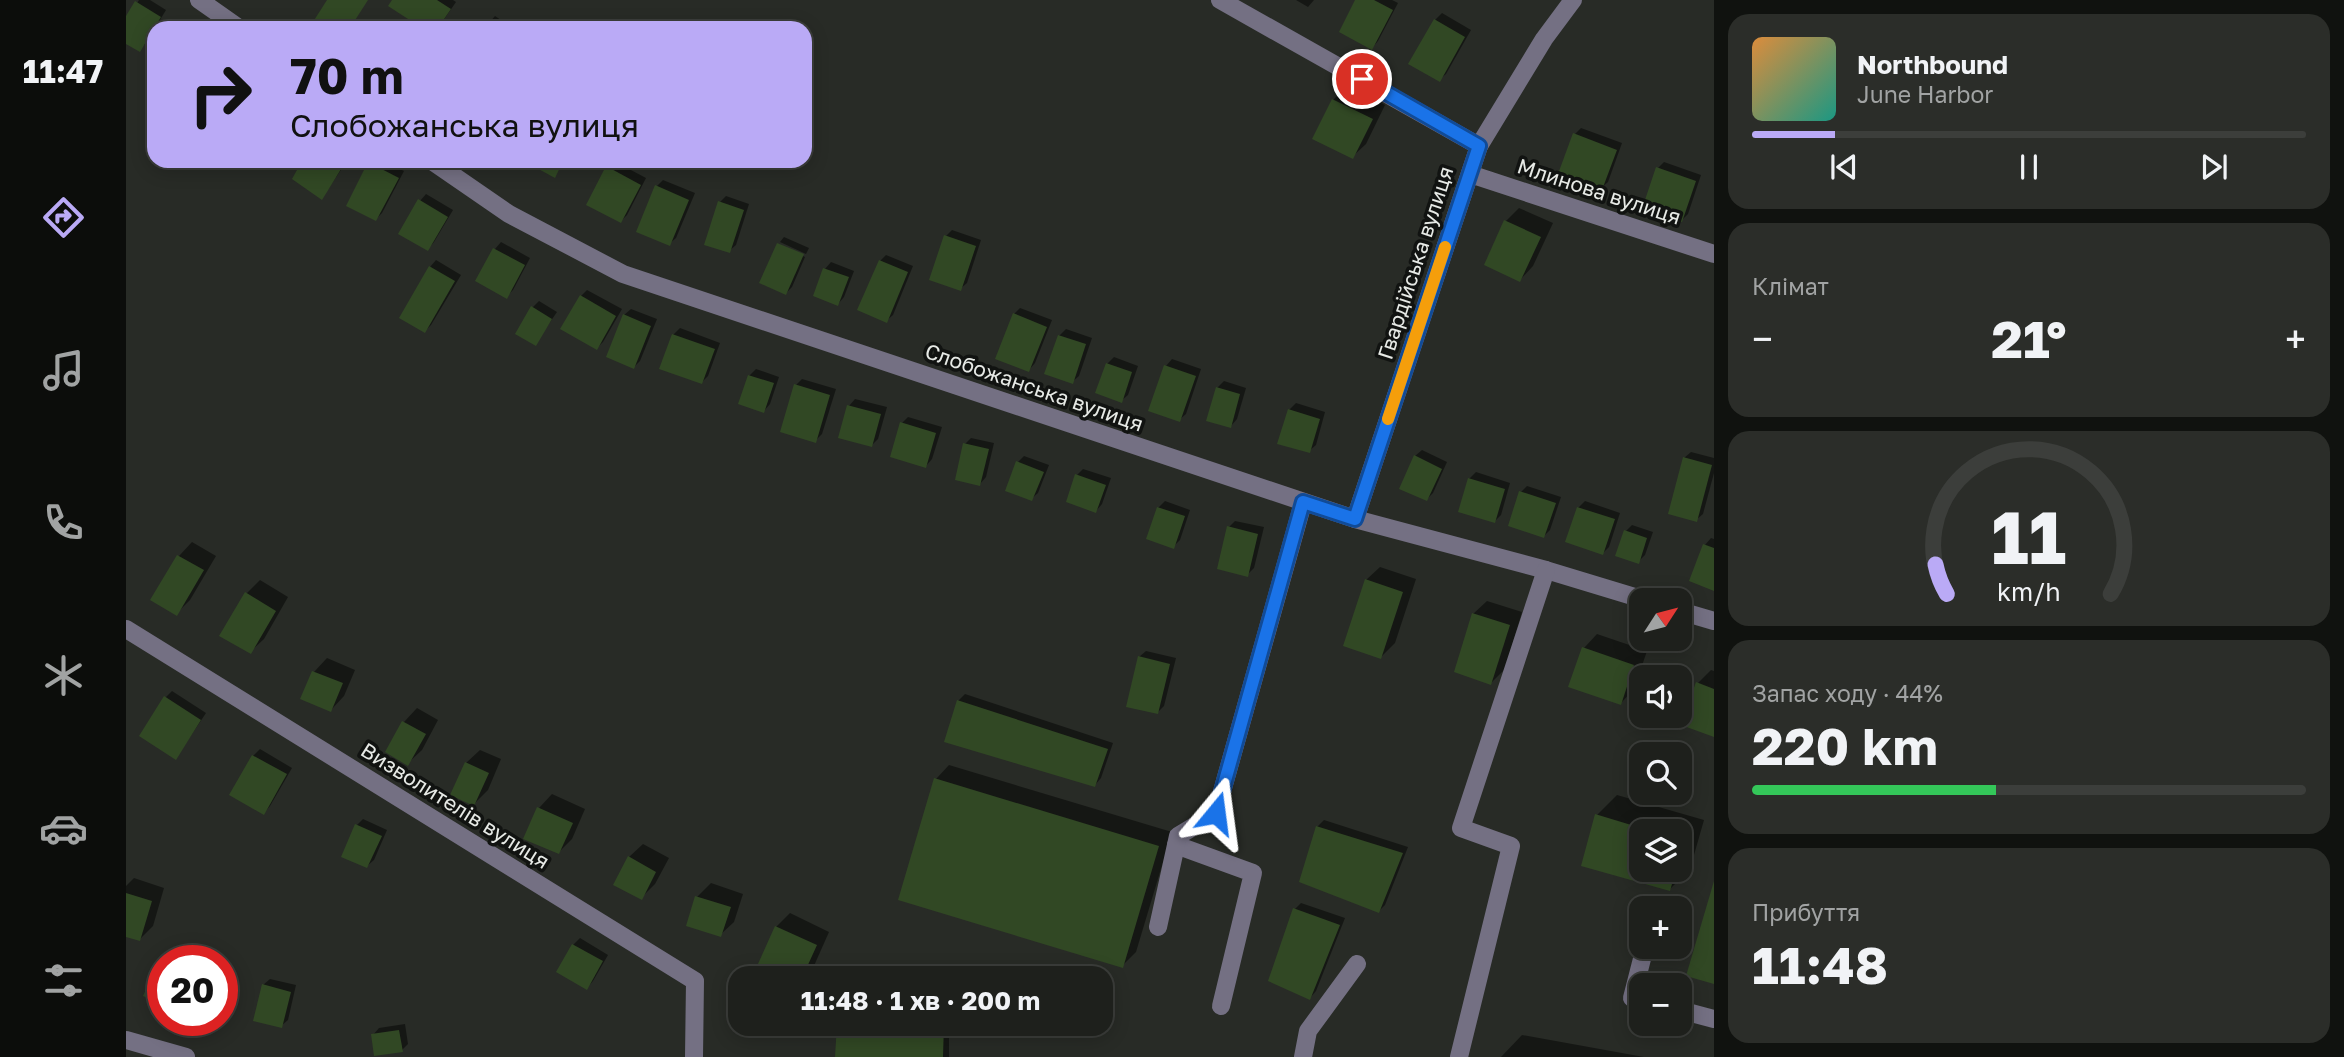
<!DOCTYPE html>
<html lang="uk">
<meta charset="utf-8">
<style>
body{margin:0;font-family:"Golos Text",sans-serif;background:#2b2d29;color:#f1f3f6;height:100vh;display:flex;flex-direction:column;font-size:26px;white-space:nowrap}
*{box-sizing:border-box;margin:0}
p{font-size:23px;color:#a1a3a3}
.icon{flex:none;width:38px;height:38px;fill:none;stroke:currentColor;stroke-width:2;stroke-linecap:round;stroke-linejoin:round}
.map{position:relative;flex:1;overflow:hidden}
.panel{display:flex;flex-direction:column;gap:14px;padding:14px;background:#10120f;width:630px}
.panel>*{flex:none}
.banner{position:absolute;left:21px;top:21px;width:665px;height:147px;border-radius:21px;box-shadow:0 4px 18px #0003,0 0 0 2px #3c3e3b;background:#baaaf6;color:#111;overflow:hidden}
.needle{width:46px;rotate:54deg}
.fabs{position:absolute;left:1503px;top:588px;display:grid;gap:14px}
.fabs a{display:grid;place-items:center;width:63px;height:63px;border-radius:14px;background:#1e201c;box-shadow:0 4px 18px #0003,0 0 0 2px #3c3e3b;font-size:35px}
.speed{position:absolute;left:21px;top:945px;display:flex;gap:14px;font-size:35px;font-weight:700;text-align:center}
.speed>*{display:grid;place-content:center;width:91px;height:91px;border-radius:50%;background:#1e201c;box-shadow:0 4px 18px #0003,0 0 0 2px #3c3e3b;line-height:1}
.speed .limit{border:10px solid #d22;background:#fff;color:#111}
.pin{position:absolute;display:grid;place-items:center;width:60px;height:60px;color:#fff;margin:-30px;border:4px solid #fff;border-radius:50%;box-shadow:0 2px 7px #0007}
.me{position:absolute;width:77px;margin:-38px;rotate:16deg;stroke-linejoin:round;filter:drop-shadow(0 0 5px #0008)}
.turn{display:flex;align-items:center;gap:24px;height:147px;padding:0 28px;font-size:32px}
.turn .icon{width:91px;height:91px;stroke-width:2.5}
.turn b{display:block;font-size:49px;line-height:60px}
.big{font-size:52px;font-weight:700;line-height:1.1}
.panel .tile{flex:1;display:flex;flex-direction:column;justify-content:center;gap:10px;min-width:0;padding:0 24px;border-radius:21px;background:#2b2d29}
.panel .dial{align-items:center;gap:0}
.dial svg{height:182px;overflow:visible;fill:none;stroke:#3c3e3b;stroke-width:7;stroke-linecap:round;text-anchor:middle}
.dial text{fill:#f1f3f6;stroke:none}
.song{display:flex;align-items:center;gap:21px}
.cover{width:84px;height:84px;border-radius:10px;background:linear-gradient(135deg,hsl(30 70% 55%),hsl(170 70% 35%))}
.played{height:7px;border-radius:4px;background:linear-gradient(90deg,#baaaf6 15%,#3c3e3b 15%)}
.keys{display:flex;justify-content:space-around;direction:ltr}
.heat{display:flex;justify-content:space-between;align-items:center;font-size:38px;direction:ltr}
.charge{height:10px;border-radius:5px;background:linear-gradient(90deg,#34c759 44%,#3c3e3b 0)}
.trip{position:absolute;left:602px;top:966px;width:385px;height:70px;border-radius:21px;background:#1e201c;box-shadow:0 4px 18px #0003,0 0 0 2px #3c3e3b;font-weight:700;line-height:70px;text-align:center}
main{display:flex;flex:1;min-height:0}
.dock{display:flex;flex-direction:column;width:126px;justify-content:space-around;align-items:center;background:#0c0d0b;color:#a1a3a3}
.dock .icon{width:49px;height:49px}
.dock .current{color:#baaaf6}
.dock b{font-size:32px;color:#f1f3f6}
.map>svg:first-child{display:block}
.shadow{fill:#0007;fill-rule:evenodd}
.building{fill:#314824}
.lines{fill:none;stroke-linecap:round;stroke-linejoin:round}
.minor{stroke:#747083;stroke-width:18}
.route-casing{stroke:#114b97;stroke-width:18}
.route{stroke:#1a73e8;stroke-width:12}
.slow{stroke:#f59e0b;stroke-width:12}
.labels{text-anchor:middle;stroke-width:7;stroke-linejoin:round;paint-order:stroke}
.street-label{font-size:21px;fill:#e7eae6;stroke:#111311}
</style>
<main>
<nav class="dock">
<b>11:47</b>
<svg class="icon current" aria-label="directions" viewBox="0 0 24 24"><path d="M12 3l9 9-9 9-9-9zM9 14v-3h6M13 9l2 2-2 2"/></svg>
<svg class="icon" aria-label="music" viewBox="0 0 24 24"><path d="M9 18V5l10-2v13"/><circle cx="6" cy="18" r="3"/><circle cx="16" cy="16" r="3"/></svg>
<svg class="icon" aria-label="phone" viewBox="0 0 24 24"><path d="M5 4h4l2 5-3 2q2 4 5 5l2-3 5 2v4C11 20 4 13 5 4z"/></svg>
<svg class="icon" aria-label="climate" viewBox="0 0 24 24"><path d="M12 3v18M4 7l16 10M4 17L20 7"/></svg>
<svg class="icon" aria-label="car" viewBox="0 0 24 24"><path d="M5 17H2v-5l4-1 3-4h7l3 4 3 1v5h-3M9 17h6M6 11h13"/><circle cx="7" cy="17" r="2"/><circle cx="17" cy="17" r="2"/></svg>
<svg class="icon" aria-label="filters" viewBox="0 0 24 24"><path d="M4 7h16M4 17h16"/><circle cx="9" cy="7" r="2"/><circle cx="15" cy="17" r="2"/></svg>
</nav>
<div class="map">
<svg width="1588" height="1057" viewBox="0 0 1588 1057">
<rect width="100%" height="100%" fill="#282b26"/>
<g class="shadow">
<path d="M 13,0 L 24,0 L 40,10 L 20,43 L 13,50 L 0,42 L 0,20 Z"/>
<path d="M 268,0 L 327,0 L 330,2 L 312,28 L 299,28 Z"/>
<path d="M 1170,0 L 1188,0 L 1182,7 Z"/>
<path d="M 1231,0 L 1266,0 L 1272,3 L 1252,41 L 1246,48 Z"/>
<path d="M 1316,13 L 1345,30 L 1320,74 L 1313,80 L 1309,20 Z"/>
<path d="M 369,16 L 385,27 L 384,28 L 359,28 Z"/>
<path d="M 51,20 L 63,28 L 44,28 Z"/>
<path d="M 1221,86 L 1259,105 L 1240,144 L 1226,157 L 1207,100 Z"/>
<path d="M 1455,128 L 1496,143 L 1482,182 L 1475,188 L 1449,134 Z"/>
<path d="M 179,161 L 221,161 L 196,198 Z"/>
<path d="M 246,161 L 258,161 L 278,171 L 256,213 L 250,219 L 244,163 Z"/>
<path d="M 488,161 L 520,178 L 501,215 L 495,221 L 482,167 Z"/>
<path d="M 1538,162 L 1575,175 L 1562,214 L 1556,220 L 1532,168 Z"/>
<path d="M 537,180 L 569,193 L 550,238 L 543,244 L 531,186 Z"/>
<path d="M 300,194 L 327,210 L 308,242 L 302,249 L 294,201 Z"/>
<path d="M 600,196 L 623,204 L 610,245 L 603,251 L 594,202 Z"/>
<path d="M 1393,208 L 1427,223 L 1407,266 L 1394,280 L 1380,221 Z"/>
<path d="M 826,230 L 855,240 L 841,283 L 834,289 L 820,236 Z"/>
<path d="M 658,237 L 683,248 L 680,254 L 654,242 Z"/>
<path d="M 375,242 L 404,258 L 387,290 L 380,297 L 351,281 L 369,249 Z"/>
<path d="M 652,243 L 652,245 L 679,257 L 666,287 L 660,293 L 635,282 Z"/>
<path d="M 760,255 L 787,266 L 767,315 L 760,321 L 754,261 Z"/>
<path d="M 310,260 L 335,275 L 305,325 L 299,331 L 304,267 Z"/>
<path d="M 705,262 L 728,271 L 718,297 L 712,304 L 699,269 Z"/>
<path d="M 461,290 L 496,309 L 477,342 L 471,348 L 455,296 Z"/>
<path d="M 413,301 L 431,312 L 409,344 L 406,308 Z"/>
<path d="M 894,308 L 926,320 L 909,363 L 903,370 L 888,314 Z"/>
<path d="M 505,309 L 531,319 L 514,361 L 508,367 L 498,315 Z"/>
<path d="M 554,328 L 594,343 L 582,376 L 576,382 L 547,335 Z"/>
<path d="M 940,329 L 966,338 L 953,376 L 946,382 L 933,336 Z"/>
<path d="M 988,357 L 1012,366 L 1002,395 L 995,401 L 981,364 Z"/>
<path d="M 1046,359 L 1075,369 L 1060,414 L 1053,420 L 1040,366 Z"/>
<path d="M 630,369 L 653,377 L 644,404 L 638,411 L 623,376 Z"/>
<path d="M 676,379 L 710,389 L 696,434 L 689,441 L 670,385 Z"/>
<path d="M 1098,381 L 1120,388 L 1111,419 L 1105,426 L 1091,388 Z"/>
<path d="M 729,399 L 761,407 L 752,439 L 746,445 L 723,406 Z"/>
<path d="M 1170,403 L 1199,412 L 1190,445 L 1183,451 L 1163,410 Z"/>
<path d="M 782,417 L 816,427 L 806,459 L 800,466 L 776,423 Z"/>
<path d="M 845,438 L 868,443 L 860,477 L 854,484 L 839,444 Z"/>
<path d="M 1296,450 L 1321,462 L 1307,493 L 1301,499 L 1289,456 Z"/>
<path d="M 1565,452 L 1588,458 L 1588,473 L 1577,514 L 1570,520 L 1558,458 Z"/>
<path d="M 898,456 L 923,465 L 912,493 L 905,499 L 892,462 Z"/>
<path d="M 957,469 L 985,478 L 976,504 L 970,511 L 951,475 Z"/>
<path d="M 1350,472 L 1384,483 L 1375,515 L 1369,521 L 1343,479 Z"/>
<path d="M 1401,486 L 1435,497 L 1424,530 L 1418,536 L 1395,492 Z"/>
<path d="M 1039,501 L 1064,510 L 1054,540 L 1047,547 L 1032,508 Z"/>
<path d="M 1459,501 L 1494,513 L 1483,547 L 1477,553 L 1452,508 Z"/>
<path d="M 1109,521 L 1138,527 L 1128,568 L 1121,575 L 1103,527 Z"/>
<path d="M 1506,525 L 1527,532 L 1519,555 L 1512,562 L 1500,531 Z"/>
<path d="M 1585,538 L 1588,539 L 1588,589 L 1565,580 L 1579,545 Z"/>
<path d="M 66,542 L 90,556 L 64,600 L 50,614 L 27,599 L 53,556 Z"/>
<path d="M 1254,567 L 1290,579 L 1269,643 L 1255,657 L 1240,580 Z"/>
<path d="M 134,580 L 162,597 L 138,639 L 124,652 L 120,594 Z"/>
<path d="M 1361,601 L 1396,612 L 1379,669 L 1365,683 L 1347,614 Z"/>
<path d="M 1471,634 L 1521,651 L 1508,689 L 1495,703 L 1445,686 L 1458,648 Z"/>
<path d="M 1020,651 L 1050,658 L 1038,706 L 1032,712 L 1013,657 Z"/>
<path d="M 201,658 L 229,670 L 218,696 L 205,710 L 177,698 L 188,672 Z"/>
<path d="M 1585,670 L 1588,671 L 1588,735 L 1572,683 Z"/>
<path d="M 46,691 L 80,713 L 50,758 L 40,697 Z"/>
<path d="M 839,694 L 987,743 L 975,778 L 969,785 L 832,701 Z"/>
<path d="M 291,708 L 312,720 L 296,750 L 282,763 L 278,722 Z"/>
<path d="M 134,749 L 166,768 L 144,806 L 138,813 L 127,756 Z"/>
<path d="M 354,750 L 375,759 L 362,790 L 348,804 L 340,763 Z"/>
<path d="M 823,765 L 1046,832 L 1010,952 L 996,966 L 810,779 Z"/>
<path d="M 426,794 L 459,809 L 446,839 L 433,852 L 413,808 Z"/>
<path d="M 1491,795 L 1578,820 L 1564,869 L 1544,889 L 1457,865 L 1471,815 ZM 1516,831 L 1554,831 L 1554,870 L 1516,870 Z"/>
<path d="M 237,819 L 261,830 L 248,860 L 241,866 L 231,825 Z"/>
<path d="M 1198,820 L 1282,847 L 1259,905 L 1253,911 L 1191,827 Z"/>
<path d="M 517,844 L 543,858 L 529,884 L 515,898 L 503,857 Z"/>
<path d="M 8,878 L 38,888 L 27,926 L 13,940 L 0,935 L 0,886 Z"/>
<path d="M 585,883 L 617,894 L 608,922 L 594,935 L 571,897 Z"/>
<path d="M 1175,903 L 1219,918 L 1190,991 L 1184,998 L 1169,909 Z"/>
<path d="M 664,913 L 703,932 L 687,968 L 676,978 L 667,978 L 634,963 L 650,927 Z"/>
<path d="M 454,938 L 482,955 L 467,981 L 461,988 L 432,972 L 447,945 Z"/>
<path d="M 47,950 L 71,961 L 37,961 L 37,1003 L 34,964 Z"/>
<path d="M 144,979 L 170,985 L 162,1020 L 155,1026 L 137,985 Z"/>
<path d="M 279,1024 L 282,1044 L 276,1050 L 247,1035 L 253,1028 Z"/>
<path d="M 713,1024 L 823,1024 L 823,1057 L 711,1057 Z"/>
<path d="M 1396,1035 L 1518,1057 L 1375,1057 Z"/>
</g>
<g class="building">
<path d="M 201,0 L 242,0 L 224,28 L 197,28 L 187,22 Z"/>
<path d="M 266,0 L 311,0 L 325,9 L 312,28 L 296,28 L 262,6 Z"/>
<path d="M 1229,0 L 1248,0 L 1267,10 L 1246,50 L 1213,32 Z"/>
<path d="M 9,1 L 35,17 L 14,52 L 0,44 L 0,16 Z"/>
<path d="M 1308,19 L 1339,37 L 1314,82 L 1282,64 Z"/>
<path d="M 1206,99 L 1247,119 L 1227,159 L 1186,139 Z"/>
<path d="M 1447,133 L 1491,150 L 1476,190 L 1432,174 Z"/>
<path d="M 176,161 L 220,161 L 196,200 L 166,179 Z"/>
<path d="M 410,161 L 437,161 L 429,178 L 407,166 Z"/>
<path d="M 242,162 L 273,178 L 250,221 L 220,206 Z"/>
<path d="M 480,166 L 515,185 L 495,223 L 460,205 Z"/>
<path d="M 1530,167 L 1570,181 L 1556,222 L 1516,209 Z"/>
<path d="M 529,185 L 563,200 L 544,246 L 510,232 Z"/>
<path d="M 292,199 L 322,217 L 302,251 L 272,234 Z"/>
<path d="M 592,201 L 618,210 L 604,253 L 578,245 Z"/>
<path d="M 1378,220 L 1415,237 L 1394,282 L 1358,265 Z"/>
<path d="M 818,235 L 850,246 L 835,291 L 803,280 Z"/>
<path d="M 651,243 L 678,254 L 660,295 L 633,283 Z"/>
<path d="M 367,248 L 399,265 L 381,299 L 349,281 Z"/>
<path d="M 753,260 L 782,272 L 761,323 L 731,310 Z"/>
<path d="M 303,266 L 329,281 L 299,333 L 273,318 Z"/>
<path d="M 697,268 L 723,277 L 712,306 L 687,296 Z"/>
<path d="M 454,295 L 490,316 L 471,350 L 434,329 Z"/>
<path d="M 405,306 L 426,319 L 410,346 L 389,334 Z"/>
<path d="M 887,313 L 921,327 L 903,372 L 869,359 Z"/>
<path d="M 497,314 L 525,326 L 508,369 L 480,357 Z"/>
<path d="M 546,334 L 589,349 L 576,384 L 533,369 Z"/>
<path d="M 932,335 L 960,344 L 947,384 L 918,374 Z"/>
<path d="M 980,363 L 1006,372 L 996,403 L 969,393 Z"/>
<path d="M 1038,365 L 1070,376 L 1054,422 L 1022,411 Z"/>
<path d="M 622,375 L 648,383 L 638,413 L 612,404 Z"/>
<path d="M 668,384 L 704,395 L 690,443 L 654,432 Z"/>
<path d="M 1090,387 L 1114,394 L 1105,428 L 1080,421 Z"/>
<path d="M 721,405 L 755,414 L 746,447 L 712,438 Z"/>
<path d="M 1162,409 L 1194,419 L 1184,453 L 1151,444 Z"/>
<path d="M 774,422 L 810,433 L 800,468 L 764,457 Z"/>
<path d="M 837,443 L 863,449 L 854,486 L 829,480 Z"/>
<path d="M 1288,455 L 1316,469 L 1301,501 L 1273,489 Z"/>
<path d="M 1557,457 L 1586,465 L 1571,522 L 1542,514 Z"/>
<path d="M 890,461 L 918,472 L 906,501 L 879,491 Z"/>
<path d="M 949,474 L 980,485 L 970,513 L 940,502 Z"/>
<path d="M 1342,478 L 1379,489 L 1369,523 L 1332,512 Z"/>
<path d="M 1393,491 L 1430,503 L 1418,538 L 1382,526 Z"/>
<path d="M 1031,507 L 1059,516 L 1048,549 L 1020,539 Z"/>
<path d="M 1451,507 L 1489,519 L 1477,555 L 1439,542 Z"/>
<path d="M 1101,526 L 1132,534 L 1122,577 L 1091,569 Z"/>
<path d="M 1498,530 L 1521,538 L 1513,564 L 1489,556 Z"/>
<path d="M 1577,544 L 1588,548 L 1588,591 L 1563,581 Z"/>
<path d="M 51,555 L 78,570 L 51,616 L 24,600 Z"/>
<path d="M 1239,579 L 1277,592 L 1255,659 L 1217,646 Z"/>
<path d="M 119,592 L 150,611 L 125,654 L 93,636 Z"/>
<path d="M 1346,613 L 1384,625 L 1365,685 L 1328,672 Z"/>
<path d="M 1456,647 L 1508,665 L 1495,705 L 1442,687 Z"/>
<path d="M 1012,656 L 1044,664 L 1032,714 L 1000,707 Z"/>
<path d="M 186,671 L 217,683 L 205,712 L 174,699 Z"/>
<path d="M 1570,682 L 1588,689 L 1588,737 L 1555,725 Z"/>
<path d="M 38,696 L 75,720 L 50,760 L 13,736 Z"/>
<path d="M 831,700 L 982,749 L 969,787 L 818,742 Z"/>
<path d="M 276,721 L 300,734 L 282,766 L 259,752 Z"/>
<path d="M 126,755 L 161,774 L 138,815 L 103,795 Z"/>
<path d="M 339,762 L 363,773 L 348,806 L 324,795 Z"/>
<path d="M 808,778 L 1033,846 L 997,968 L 772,900 Z"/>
<path d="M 411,807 L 447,823 L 433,854 L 397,839 Z"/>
<path d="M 1469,814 L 1525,831 L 1516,831 L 1516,870 L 1550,870 L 1544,891 L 1455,866 Z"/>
<path d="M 229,824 L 256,836 L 241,868 L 215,857 Z"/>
<path d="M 1190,826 L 1277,853 L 1253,913 L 1173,882 Z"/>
<path d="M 502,856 L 530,872 L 516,900 L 487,885 Z"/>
<path d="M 1588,881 L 1588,984 L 1560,976 Z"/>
<path d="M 0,893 L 26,901 L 14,941 L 0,937 Z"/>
<path d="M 569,896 L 605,907 L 595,937 L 560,926 Z"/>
<path d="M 1167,908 L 1214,925 L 1184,1000 L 1142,981 Z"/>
<path d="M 649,926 L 691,945 L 676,978 L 663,978 L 632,964 Z"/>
<path d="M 446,944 L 477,961 L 461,990 L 430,972 Z"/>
<path d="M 32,963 L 37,965 L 37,1005 L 17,996 Z"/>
<path d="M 136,984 L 165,992 L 156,1028 L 127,1021 Z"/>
<path d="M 711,1024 L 818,1024 L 817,1057 L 709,1057 Z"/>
<path d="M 273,1030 L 277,1052 L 248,1056 L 245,1034 Z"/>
</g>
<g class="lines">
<g class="minor">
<path d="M 73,0 L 113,28"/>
<path d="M 1094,0 L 1353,146"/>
<path d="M 306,161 L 383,214 L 497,274 L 1229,519 L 1420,570 L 1519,600"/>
<path d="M 1344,174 L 1588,254"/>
<path d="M 1229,519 L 1353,146 L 1418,39 L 1447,0"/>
<path d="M 1554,611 L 1588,621"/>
<path d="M 0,629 L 569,981 L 568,1057"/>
<path d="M 1050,845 L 1127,873 L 1095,1006"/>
<path d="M 1032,927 L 1052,836 L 1090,813 L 1177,503"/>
<path d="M 1516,1000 L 1506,998 L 1519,947"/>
<path d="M 1554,1010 L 1588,1019"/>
<path d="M 0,1040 L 60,1057"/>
<path d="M 1177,1057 L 1182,1031 L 1231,964"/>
<path d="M 1333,1057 L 1385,846 L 1335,828 L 1420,570"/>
</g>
</g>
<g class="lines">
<defs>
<path id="route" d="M 1090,813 L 1177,502 L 1229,519 L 1353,146 L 1236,79"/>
</defs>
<use href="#route" class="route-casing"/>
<use href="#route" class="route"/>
<path class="slow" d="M 1262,419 L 1319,247"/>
</g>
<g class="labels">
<g class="street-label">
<text transform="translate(1473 192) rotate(18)" y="7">Млинова вулиця</text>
<text transform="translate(1290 263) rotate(-72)" y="7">Гвардійська вулиця</text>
<text transform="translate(908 388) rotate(19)" y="7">Слобожанська вулиця</text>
<text transform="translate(329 806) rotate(32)" y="7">Визволителів вулиця</text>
</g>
</g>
</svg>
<div class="fabs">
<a><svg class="needle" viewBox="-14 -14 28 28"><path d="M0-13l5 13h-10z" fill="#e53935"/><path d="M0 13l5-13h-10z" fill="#a1a3a3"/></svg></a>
<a><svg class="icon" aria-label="sound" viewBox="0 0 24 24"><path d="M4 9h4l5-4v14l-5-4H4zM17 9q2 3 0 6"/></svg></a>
<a><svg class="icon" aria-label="search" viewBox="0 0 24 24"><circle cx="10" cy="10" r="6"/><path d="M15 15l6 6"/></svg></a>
<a><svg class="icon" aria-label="layers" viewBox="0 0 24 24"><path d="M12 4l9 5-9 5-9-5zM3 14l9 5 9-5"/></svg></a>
<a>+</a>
<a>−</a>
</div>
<div class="speed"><div class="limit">20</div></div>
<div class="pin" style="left:1236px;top:79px;background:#d93025"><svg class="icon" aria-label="arrive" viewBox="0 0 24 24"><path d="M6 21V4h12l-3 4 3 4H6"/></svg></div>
<svg class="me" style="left:1090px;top:813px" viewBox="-20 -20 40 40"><path d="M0-17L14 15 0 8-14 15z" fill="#1a73e8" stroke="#fff" stroke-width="4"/></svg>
<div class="trip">11:48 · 1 хв · 200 m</div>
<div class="banner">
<div class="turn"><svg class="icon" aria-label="right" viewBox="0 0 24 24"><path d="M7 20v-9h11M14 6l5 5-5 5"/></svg><div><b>70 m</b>Слобожанська вулиця</div></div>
</div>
</div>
<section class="panel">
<div class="tile">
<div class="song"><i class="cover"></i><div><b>Northbound</b><p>June Harbor</p></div></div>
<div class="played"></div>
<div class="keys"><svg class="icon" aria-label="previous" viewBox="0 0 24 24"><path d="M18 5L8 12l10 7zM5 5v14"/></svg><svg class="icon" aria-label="pause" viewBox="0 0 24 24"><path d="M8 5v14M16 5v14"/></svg><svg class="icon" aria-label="next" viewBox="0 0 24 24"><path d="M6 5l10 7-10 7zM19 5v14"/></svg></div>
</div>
<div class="tile"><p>Клімат</p>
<div class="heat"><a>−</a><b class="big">21°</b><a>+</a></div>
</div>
<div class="tile dial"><svg viewBox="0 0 100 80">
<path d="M14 69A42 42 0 1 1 86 69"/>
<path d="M14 69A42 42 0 0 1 9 56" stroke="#baaaf6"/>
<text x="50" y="56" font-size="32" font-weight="700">11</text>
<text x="50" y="72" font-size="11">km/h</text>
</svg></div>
<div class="tile"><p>Запас ходу · 44%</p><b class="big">220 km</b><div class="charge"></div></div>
<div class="tile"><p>Прибуття</p><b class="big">11:48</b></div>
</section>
</main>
